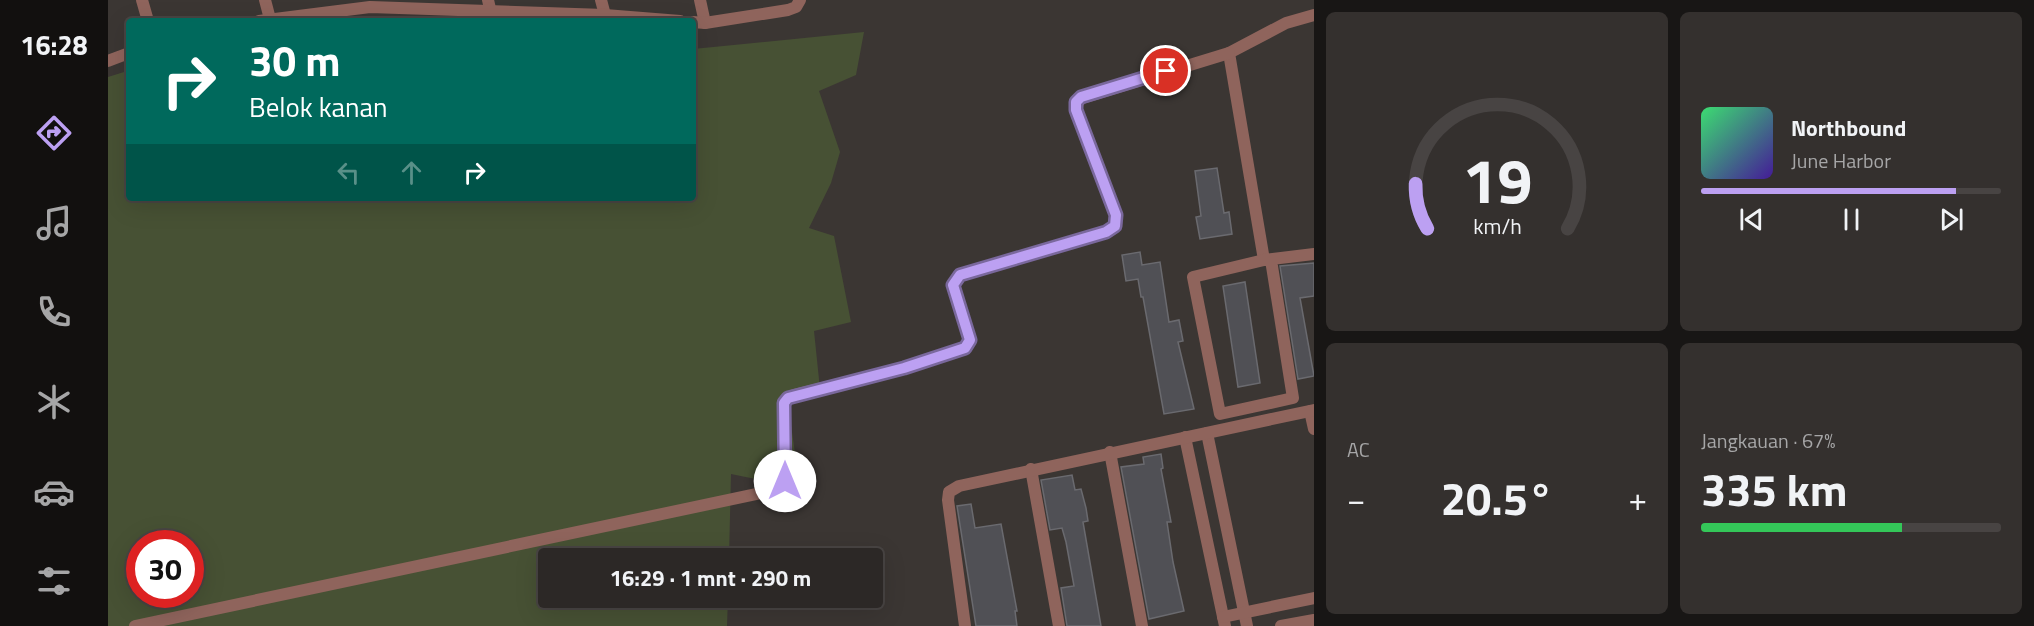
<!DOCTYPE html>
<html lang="id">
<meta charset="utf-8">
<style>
body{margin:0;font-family:"Titillium Web",sans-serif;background:#34302e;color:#f1f3f6;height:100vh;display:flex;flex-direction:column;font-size:22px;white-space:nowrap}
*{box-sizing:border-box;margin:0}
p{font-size:20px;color:#a6a6a7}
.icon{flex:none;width:33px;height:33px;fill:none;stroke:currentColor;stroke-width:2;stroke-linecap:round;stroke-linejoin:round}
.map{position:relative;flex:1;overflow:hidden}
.drawer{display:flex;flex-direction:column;gap:12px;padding:12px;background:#181615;width:720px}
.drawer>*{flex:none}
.banner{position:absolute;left:18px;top:18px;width:570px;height:183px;border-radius:6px;box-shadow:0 6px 24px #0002,0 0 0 2px #484443;background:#00695c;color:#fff;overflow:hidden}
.speed{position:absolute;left:18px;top:530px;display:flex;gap:12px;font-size:30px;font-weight:700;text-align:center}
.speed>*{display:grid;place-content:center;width:78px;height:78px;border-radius:50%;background:#2c2826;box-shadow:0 6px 24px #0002,0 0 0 2px #484443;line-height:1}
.speed .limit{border:9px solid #d22;background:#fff;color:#111}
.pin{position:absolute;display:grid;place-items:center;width:51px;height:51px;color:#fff;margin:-26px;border:3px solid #fff;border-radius:50%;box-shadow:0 2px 6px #0007}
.me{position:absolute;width:66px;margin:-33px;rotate:0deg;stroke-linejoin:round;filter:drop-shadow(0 0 4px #0008)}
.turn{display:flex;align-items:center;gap:21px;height:126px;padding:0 24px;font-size:27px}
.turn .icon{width:78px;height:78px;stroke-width:2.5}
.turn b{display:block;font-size:42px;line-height:51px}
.lanes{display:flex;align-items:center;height:57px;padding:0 24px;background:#0003;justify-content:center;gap:30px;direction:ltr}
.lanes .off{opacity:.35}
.big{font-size:45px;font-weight:700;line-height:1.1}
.drawer .widget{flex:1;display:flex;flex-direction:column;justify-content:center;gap:9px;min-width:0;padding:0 21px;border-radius:9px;background:#34302e}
.drawer .dial{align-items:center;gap:0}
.dial svg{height:156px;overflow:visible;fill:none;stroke:#484443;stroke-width:7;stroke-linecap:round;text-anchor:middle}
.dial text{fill:#f1f3f6;stroke:none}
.song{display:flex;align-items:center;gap:18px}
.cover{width:72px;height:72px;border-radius:9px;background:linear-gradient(135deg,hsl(140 70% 55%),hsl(260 70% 35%))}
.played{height:6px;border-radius:3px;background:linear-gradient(90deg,#bca0f2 85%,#484443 85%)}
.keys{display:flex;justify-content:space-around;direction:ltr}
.heat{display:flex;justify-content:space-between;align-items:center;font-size:33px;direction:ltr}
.charge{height:9px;border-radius:4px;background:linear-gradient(90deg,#34c759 67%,#484443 0)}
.drawer .tiles{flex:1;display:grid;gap:12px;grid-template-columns:repeat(2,1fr)}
.trip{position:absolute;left:430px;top:548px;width:345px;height:60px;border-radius:6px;background:#2c2826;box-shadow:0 6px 24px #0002,0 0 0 2px #484443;font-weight:700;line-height:60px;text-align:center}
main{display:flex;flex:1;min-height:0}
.tabs{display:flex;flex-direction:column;width:108px;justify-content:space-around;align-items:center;background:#12100f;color:#a6a6a7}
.tabs .icon{width:42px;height:42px}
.tabs .active{color:#bca0f2}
.tabs b{font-size:27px;color:#f1f3f6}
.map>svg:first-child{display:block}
.green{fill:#475134;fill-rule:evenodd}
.building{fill:#505055;stroke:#6a6a6f;stroke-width:1.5}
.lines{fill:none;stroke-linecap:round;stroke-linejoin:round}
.minor{stroke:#8f645c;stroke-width:12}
.route-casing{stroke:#7a689d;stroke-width:15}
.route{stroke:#bca0f2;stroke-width:10}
</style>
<main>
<nav class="tabs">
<b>16:28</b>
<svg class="icon active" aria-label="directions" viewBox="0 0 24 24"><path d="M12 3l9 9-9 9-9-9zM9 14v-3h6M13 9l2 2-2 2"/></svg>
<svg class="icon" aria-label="music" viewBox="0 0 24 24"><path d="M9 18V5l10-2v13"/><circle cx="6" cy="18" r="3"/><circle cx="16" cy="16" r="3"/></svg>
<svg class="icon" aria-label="phone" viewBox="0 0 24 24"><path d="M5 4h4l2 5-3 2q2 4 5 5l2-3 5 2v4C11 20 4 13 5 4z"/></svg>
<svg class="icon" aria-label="climate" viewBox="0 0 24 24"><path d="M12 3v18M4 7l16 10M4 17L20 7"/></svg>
<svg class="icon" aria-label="car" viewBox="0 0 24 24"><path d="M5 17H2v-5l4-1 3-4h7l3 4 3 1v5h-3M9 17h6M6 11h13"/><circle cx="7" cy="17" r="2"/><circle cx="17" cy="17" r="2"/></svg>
<svg class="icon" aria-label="filters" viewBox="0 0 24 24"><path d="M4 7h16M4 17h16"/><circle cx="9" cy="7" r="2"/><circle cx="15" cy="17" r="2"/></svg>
</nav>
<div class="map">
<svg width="1206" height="626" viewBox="0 0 1206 626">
<rect width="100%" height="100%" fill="#3b3633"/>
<path class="green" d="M 756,32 L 748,75 L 711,91 L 732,152 L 723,183 L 701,228 L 726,236 L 743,322 L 706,331 L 712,389 L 680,404 L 692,488 L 623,474 L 621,558 L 441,558 L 441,597 L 620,597 L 619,626 L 0,626 L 0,77 L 16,72 L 21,79 L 21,198 L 585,198 L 585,49 ZM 32,543 L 82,543 L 82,594 L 32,594 Z"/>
<g class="building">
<path d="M 1109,168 L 1116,213 L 1121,212 L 1124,234 L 1092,239 L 1088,217 L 1093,216 L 1087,171 Z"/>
<path d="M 1032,252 L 1034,265 L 1052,262 L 1061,322 L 1071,320 L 1075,341 L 1070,342 L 1086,409 L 1056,414 L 1035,297 L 1033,297 L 1030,279 L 1018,281 L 1014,255 Z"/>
<path d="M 1206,263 L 1206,296 L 1192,298 L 1206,376 L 1190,379 L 1172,266 Z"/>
<path d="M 1137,282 L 1152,383 L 1130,387 L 1115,286 Z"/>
<path d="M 1053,454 L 1055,468 L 1053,469 L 1063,522 L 1059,522 L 1065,562 L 1076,611 L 1041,619 L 1013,467 L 1036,464 L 1035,457 Z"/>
<path d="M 964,475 L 967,490 L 973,489 L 978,508 L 980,521 L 975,522 L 993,626 L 959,626 L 953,588 L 966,586 L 958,542 L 954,528 L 942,530 L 933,480 Z"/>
<path d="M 863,504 L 867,528 L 893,524 L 909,611 L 907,611 L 909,626 L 868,626 L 849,506 Z"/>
</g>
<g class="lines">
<g class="minor">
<path d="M 34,0 L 40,21"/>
<path d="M 157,0 L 162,19"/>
<path d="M 380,0 L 383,13"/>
<path d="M 493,0 L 497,15"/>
<path d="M 592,0 L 597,23"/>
<path d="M 151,21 L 262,7 L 497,15 L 572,21"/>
<path d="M 585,22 L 597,23 L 680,10 L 688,7 L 692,0"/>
<path d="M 0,61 L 21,53"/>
<path d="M 1156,260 L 1121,53 L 1178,23 L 1206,15"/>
<path d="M 1163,260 L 1185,398 L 1112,414 L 1085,277 L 1156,260 L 1206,254"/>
<path d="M 1202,411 L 1206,429"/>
<path d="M 1099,433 L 1139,626"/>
<path d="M 1077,437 L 1117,626"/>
<path d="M 1002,452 L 1034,626"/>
<path d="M 923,469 L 951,626"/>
<path d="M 1115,617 L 1206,598"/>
<path d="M 27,626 L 667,490 L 677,481 L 676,403 L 686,395 L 796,368 L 857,348 L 862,340 L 845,284 L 852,275 L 998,232 L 1007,226 L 1008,215 L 968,110 L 971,99 L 1121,53"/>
<path d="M 857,626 L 840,500 L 841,492 L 851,486 L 1206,410"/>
<path d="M 1173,626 L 1206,620"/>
</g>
</g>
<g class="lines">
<defs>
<path id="route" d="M 677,481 L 676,403 L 680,398 L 796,368 L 857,348 L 862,340 L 845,285 L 852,275 L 998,232 L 1007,226 L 1008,215 L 968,110 L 968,102 L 973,97 L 1058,71"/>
</defs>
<use href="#route" class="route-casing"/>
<use href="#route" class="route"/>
</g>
</svg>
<div class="speed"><div class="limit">30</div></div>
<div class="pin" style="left:1058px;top:71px;background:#d93025"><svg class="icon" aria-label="arrive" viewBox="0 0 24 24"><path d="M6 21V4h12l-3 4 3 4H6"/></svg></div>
<svg class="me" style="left:677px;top:481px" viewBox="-20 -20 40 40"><circle r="19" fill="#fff"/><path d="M0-13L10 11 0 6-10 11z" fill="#bca0f2"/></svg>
<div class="trip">16:29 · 1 mnt · 290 m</div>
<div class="banner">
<div class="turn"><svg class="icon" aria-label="right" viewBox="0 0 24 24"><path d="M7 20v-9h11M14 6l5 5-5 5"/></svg><div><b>30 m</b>Belok kanan</div></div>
<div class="lanes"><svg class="icon off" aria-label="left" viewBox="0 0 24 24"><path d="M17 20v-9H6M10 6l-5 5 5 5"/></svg><svg class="icon off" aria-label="ahead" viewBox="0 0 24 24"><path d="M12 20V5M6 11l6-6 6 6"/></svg><svg class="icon" aria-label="right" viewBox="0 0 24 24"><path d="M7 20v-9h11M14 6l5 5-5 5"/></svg></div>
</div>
</div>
<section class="drawer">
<div class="tiles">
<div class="widget dial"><svg viewBox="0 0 100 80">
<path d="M14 69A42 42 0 1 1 86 69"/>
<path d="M14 69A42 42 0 0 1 8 46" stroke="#bca0f2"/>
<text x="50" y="56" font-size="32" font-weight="700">19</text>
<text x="50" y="72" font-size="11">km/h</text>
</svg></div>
<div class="widget">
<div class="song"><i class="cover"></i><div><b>Northbound</b><p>June Harbor</p></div></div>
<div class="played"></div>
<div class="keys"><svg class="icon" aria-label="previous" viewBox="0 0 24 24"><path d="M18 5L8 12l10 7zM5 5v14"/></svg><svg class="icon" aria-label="pause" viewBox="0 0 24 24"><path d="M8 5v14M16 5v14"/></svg><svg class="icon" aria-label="next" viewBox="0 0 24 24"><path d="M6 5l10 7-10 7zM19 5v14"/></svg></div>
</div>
<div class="widget"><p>AC</p>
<div class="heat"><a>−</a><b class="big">20.5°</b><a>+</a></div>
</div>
<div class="widget"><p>Jangkauan · 67%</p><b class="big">335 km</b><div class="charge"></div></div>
</div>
</section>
</main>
